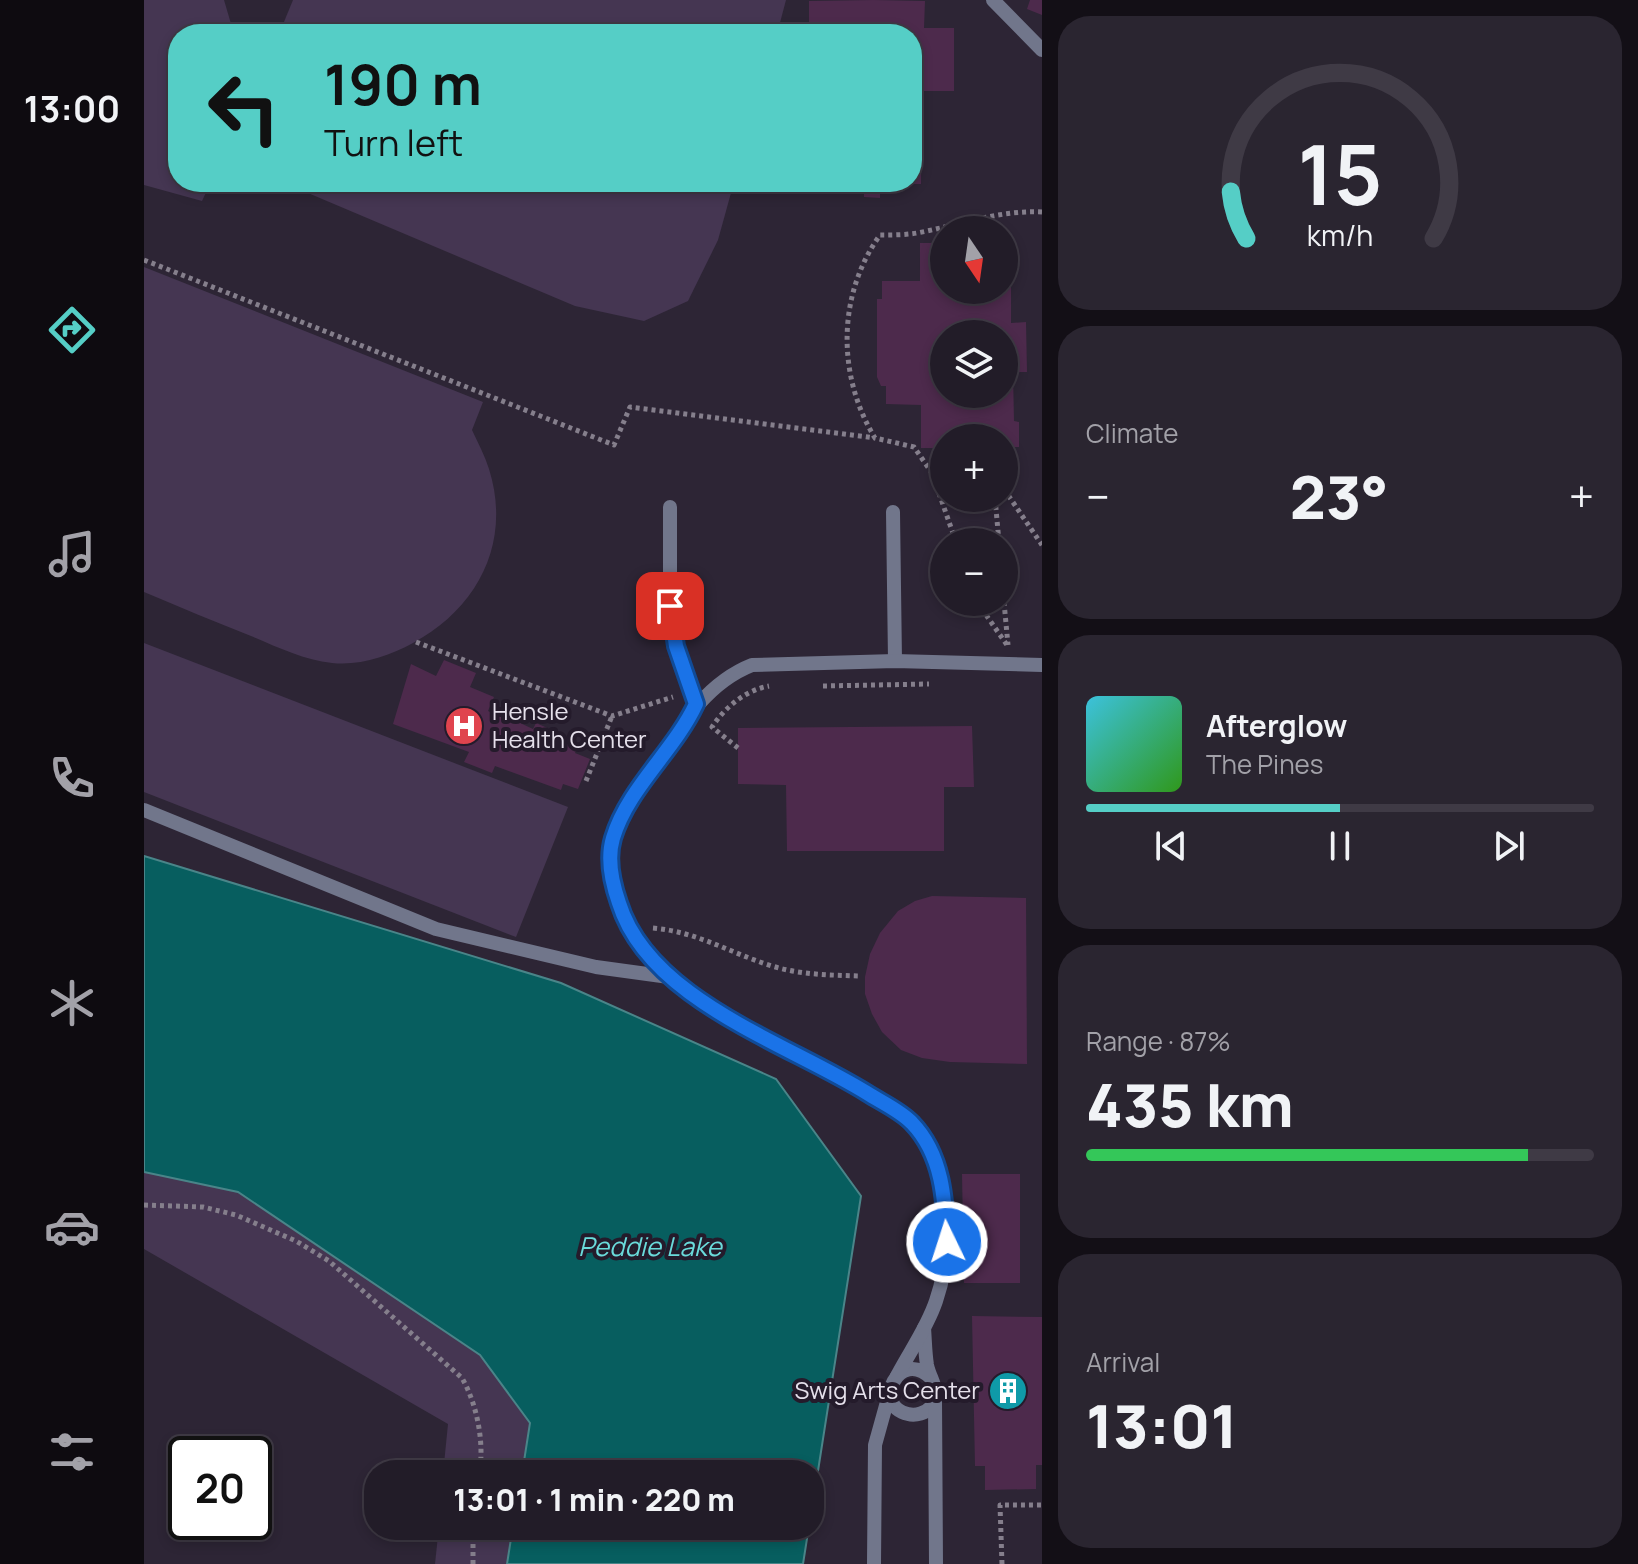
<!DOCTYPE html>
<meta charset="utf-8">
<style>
body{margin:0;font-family:Manrope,sans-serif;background:#2a2530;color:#f1f3f6;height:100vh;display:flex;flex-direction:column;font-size:30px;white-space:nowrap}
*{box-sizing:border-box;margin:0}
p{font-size:26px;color:#a2a1a8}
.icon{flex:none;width:44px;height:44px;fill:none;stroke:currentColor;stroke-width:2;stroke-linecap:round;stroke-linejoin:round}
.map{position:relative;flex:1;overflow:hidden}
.side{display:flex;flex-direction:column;gap:16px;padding:16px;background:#130f16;width:596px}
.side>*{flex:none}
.hud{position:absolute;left:24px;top:24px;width:754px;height:168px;border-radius:32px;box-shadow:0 4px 12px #0003,0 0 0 2px #3f3a45;background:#55cec6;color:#111;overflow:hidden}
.needle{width:52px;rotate:167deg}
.buttons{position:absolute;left:786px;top:216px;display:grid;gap:16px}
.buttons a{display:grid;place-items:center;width:88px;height:88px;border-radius:50%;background:#221c28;box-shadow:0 4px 12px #0003,0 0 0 2px #3f3a45;font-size:40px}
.speed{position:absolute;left:24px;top:1436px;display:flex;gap:16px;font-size:40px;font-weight:700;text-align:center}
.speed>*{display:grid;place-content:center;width:104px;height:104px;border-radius:50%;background:#221c28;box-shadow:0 4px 12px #0003,0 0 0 2px #3f3a45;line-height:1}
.speed .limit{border:4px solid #111;border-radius:12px;background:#fff;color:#111}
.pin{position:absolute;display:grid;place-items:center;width:68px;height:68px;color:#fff;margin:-34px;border-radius:16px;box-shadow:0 4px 12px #0006}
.me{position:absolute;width:88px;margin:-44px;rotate:356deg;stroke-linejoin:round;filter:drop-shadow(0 0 6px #0008)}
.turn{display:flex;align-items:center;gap:28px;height:168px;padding:0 24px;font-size:36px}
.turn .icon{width:104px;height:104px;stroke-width:2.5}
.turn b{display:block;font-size:56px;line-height:68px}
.big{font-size:60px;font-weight:800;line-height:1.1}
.side .widget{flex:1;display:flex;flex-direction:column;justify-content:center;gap:12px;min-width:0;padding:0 28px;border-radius:32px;background:#2a2530}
.side .dial{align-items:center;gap:0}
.dial svg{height:208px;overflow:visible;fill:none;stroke:#3f3a45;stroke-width:7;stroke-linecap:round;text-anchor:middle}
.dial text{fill:#f1f3f6;stroke:none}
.song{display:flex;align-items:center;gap:24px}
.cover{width:96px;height:96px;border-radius:12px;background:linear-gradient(135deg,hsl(190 70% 55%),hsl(110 70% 35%))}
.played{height:8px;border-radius:4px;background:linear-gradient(90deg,#55cec6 50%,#3f3a45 50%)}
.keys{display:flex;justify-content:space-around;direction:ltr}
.heat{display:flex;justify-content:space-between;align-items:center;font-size:44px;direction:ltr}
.charge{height:12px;border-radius:6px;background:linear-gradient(90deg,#34c759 87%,#3f3a45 0)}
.trip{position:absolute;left:220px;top:1460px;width:460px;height:80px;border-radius:32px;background:#221c28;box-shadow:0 4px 12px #0003,0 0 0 2px #3f3a45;font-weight:800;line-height:80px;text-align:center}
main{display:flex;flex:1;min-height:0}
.tabs{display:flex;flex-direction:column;width:144px;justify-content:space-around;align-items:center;background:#0e0b10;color:#a2a1a8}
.tabs .icon{width:56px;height:56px}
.tabs .active{color:#55cec6}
.tabs b{font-size:36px;color:#f1f3f6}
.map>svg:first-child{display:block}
.green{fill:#453652}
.water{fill:#075e5f;stroke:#4a8589;stroke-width:2}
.building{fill:#4d2a4c;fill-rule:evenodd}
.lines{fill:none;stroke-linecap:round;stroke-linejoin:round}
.path{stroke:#857f8c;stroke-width:5;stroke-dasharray:4 4;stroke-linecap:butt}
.lane{stroke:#71768b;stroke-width:14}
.route-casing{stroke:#114b97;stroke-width:20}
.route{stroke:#1a73e8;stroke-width:14}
.labels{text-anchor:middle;stroke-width:8;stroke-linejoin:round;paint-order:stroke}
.poi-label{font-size:24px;fill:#e5e0eb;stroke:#241b2b;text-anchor:start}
.water-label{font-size:26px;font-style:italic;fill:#6adbdb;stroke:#241b2b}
</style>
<main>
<nav class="tabs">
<b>13:00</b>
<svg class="icon active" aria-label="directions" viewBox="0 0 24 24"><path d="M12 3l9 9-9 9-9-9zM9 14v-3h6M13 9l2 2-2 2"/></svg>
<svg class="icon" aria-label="music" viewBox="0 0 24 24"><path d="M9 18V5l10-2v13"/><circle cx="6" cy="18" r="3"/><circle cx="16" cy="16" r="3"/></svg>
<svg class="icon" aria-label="phone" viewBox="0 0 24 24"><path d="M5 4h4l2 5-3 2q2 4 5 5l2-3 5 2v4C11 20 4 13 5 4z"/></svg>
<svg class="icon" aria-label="climate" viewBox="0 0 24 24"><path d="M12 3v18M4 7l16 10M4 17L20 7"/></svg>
<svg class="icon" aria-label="car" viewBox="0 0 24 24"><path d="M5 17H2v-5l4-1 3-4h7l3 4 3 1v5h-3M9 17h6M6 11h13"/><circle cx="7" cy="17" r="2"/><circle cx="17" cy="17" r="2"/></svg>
<svg class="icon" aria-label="filters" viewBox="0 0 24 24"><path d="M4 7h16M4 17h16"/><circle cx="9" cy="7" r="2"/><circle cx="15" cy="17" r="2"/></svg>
</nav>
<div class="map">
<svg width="898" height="1564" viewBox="0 0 898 1564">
<rect width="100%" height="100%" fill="#2d2535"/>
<g class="green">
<path d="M 0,0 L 80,0 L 90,34 L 34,34 L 34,182 L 67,182 L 58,201 L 0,185 Z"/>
<path d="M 149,0 L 642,0 L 633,34 L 135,34 Z"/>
<path d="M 138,182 L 590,182 L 574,240 L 544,301 L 500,321 L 431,306 Z"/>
<path d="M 0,267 L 339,402 L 328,430 C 334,443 341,456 345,469 C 368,542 334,608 269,643 C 245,656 216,666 188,663 C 160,660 133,647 107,636 C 71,622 36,607 0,592 Z"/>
<path d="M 0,643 L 424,807 L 372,937 L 0,792 Z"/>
<path d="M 0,1172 L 94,1192 L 336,1355 L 386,1423 L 378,1474 L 299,1474 L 304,1424 L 0,1249 Z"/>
<path d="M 295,1526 L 369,1526 L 363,1564 L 291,1564 Z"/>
</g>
<g class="water">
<path d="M 0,856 L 417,983 L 632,1079 L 717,1196 L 666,1522 L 666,1474 L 378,1474 L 386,1423 L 336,1355 L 94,1192 L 0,1172 Z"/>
<path d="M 369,1526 L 665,1526 L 659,1564 L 363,1564 Z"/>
</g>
<g class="building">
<path d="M 730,0 L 781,1 L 780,28 L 810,28 L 810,91 L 778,91 L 777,184 L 768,184 L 768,34 L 699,34 L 699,27 L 665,28 L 665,1 Z"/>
<path d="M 886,0 L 898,0 L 898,15 L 883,9 Z"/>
<path d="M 692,182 L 736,182 L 736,198 L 720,197 L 720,186 L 692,186 Z"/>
<path d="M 860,242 L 872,242 L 873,268 L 867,268 L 867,323 L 882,322 L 883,372 L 869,372 L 870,421 L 875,422 L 875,447 L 860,447 L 860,438 L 800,438 L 800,448 L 777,448 L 777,405 L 742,404 L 742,386 L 737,386 L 733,377 L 733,299 L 738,299 L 738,281 L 776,281 L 776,243 L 800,243 L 800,290 L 860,290 ZM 800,334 L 860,334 L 860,394 L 800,394 Z"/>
<path d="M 300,660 L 332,673 L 326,687 L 350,697 L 344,711 L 357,717 L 360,712 L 376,718 L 374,722 L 389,729 L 392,723 L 408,730 L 405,734 L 434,746 L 431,753 L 446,759 L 434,789 L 419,784 L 417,790 L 351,766 L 348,773 L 320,762 L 325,752 L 249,724 L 267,664 L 292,676 Z"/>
<path d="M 828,726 L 830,787 L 800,787 L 800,851 L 643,851 L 642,785 L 594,784 L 594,728 Z"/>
<path d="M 788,896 L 882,898 L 883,1064 L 806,1062 L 778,1058 L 757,1050 L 738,1032 L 728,1014 L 721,994 L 721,977 L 726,954 L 736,933 L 754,911 L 771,901 Z"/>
<path d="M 818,1174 L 876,1174 L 876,1283 L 820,1283 Z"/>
<path d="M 828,1316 L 898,1317 L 898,1465 L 892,1465 L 892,1489 L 841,1490 L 841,1466 L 831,1466 Z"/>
</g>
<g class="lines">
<g class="path">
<path d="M 0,260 L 470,445 L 486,407 L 731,438"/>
<path d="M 860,489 L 898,545"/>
<path d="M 851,498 L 855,542"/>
<path d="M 812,542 L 788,473 L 770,447 L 731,438 C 693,376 693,295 736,235 C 748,235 761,235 773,233 C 816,225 854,210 898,212"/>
<path d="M 833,602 L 863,645"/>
<path d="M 860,602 L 864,645"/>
<path d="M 272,642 L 468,716 L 529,697"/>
<path d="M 679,686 L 785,684"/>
<path d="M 594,748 L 568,727 C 581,707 602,690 625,686"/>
<path d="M 442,781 L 468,716"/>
<path d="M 509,928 C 554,932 586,953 628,966 C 657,975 686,975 716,976"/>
<path d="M 0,1205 L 59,1207 L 92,1215 L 152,1241 L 185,1261 L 318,1378 C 333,1404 341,1444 335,1474"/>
<path d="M 329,1564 L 329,1526"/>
<path d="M 858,1564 L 856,1505 L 898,1505"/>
</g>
<g class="lane">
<path d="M 849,0 L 898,50"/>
<path d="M 526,507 L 526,606 L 532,646 L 552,704"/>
<path d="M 749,512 L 751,661"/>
<path d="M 0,810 L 292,929 L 452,967 L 525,977"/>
<path d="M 780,1328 C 781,1340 781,1353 783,1365 C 786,1380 798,1392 787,1407 C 782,1413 772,1416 764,1414 C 727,1406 755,1347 787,1378"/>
<path d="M 753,1376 C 766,1351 783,1328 792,1301 C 807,1258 808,1187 785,1147 C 772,1122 750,1110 727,1096 C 651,1047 505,999 476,907 C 458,851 469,829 500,783 C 531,738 555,686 608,665 L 751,661 L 898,665"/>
<path d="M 791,1400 L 792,1564"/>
<path d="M 730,1564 L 731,1445 L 746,1391"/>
</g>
</g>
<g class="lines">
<defs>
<path id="route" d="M 526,606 L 532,646 L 552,704 C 530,751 484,788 469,838 C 463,858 468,883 475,903 C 505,1000 643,1043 723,1093 C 737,1102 757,1111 768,1123 C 799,1155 801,1201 803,1242"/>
</defs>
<use href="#route" class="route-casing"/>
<use href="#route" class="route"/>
</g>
<defs>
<symbol id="hospital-disc" viewBox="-11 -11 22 22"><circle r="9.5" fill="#e0444e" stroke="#241b2b"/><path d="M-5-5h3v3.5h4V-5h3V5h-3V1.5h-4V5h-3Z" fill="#fff"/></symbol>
<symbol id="building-disc" viewBox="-11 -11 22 22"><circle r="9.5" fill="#0f9aa8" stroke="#241b2b"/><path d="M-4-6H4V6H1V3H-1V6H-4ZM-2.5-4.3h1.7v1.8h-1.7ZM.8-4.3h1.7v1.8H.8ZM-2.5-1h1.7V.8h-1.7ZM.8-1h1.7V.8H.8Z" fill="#fff"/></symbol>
</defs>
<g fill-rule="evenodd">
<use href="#hospital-disc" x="298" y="704" width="44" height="44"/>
<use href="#building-disc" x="842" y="1369" width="44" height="44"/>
</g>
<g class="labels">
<g class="poi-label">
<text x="348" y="720">Hensle<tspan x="348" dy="28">Health Center</tspan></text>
<text x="836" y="1399" text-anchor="end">Swig Arts Center</text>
</g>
<g class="water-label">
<text x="506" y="1256">Peddie Lake</text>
</g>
</g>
</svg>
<div class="buttons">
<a><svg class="needle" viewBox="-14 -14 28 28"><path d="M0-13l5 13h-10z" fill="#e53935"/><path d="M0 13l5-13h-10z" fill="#a2a1a8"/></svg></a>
<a><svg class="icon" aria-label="layers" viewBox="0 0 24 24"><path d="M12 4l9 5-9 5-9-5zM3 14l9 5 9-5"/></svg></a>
<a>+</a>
<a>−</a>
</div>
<div class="speed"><div class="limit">20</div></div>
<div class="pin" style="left:526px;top:606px;background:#d93025"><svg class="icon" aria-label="arrive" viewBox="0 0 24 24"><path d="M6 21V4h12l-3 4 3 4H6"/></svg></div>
<svg class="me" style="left:803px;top:1242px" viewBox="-20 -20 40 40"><circle r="17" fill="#1a73e8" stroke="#fff" stroke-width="3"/><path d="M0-11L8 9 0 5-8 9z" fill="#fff"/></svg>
<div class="trip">13:01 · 1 min · 220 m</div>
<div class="hud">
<div class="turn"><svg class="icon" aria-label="left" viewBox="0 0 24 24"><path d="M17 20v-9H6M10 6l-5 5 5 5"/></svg><div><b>190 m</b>Turn left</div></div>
</div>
</div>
<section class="side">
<div class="widget dial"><svg viewBox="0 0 100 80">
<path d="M14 69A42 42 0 1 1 86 69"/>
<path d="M14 69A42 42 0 0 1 8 51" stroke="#55cec6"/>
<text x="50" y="56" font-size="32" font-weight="700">15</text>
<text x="50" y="72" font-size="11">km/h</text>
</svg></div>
<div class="widget"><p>Climate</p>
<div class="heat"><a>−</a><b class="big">23°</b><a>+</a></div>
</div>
<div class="widget">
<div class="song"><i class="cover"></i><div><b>Afterglow</b><p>The Pines</p></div></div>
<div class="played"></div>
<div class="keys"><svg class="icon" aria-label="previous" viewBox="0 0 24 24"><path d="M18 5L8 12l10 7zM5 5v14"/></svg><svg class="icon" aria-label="pause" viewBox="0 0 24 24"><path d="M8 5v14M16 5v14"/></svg><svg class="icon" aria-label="next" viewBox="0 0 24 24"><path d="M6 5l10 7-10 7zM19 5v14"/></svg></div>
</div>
<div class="widget"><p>Range · 87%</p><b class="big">435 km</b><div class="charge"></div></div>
<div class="widget"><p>Arrival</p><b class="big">13:01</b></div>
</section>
</main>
